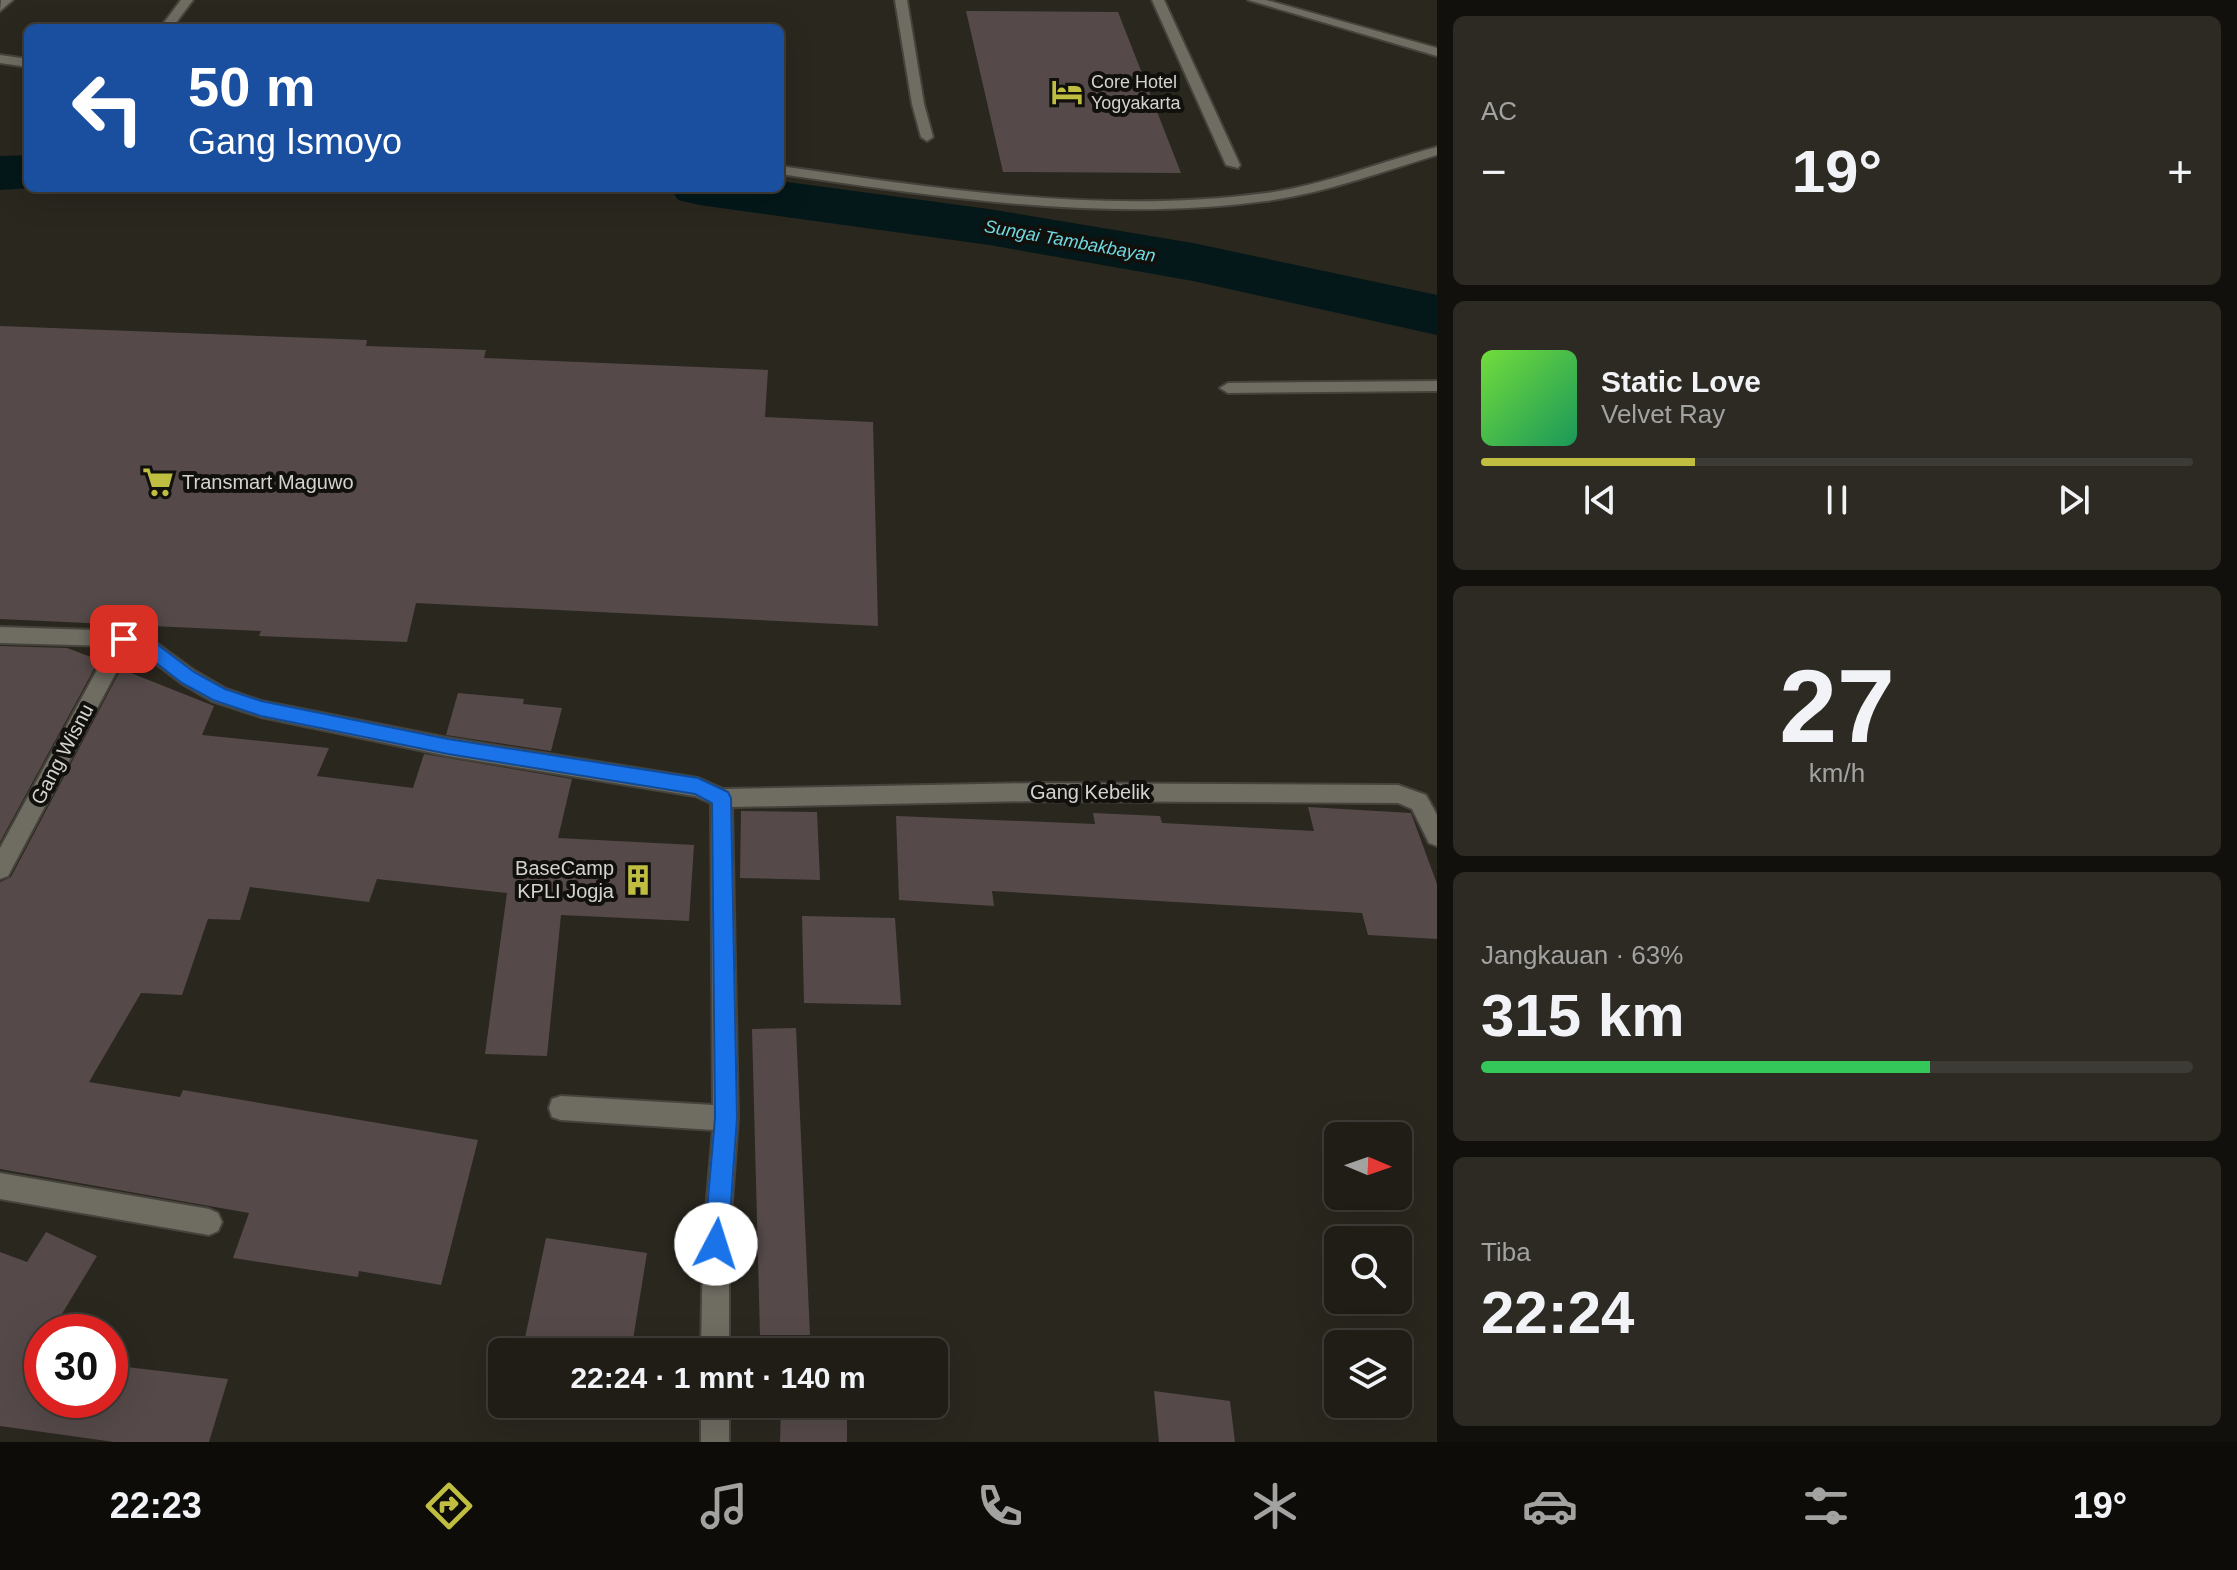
<!DOCTYPE html>
<html lang="id">
<meta charset="utf-8">
<style>
body{margin:0;font-family:Arial,sans-serif;background:#2d2a24;color:#f1f3f6;height:100vh;display:flex;flex-direction:column;font-size:30px;white-space:nowrap}
*{box-sizing:border-box;margin:0}
p{font-size:26px;color:#a2a2a1}
.icon{flex:none;width:44px;height:44px;fill:none;stroke:currentColor;stroke-width:2;stroke-linecap:round;stroke-linejoin:round}
.map{position:relative;flex:1;overflow:hidden}
.side{display:flex;flex-direction:column;gap:16px;padding:16px;background:#12100d;width:800px}
.side>*{flex:none}
.top-card{position:absolute;left:24px;top:24px;width:760px;height:168px;border-radius:12px;box-shadow:0 8px 32px #0002,0 0 0 2px #3d3b36;background:#1a4fa0;color:#fff;overflow:hidden}
.needle{width:52px;rotate:92deg}
.fabs{position:absolute;left:1324px;top:1122px;display:grid;gap:16px}
.fabs a{display:grid;place-items:center;width:88px;height:88px;border-radius:12px;background:#201d17;box-shadow:0 8px 32px #0002,0 0 0 2px #3d3b36;font-size:40px}
.speed{position:absolute;left:24px;top:1314px;display:flex;gap:16px;font-size:40px;font-weight:700;text-align:center}
.speed>*{display:grid;place-content:center;width:104px;height:104px;border-radius:50%;background:#201d17;box-shadow:0 8px 32px #0002,0 0 0 2px #3d3b36;line-height:1}
.speed .limit{border:12px solid #d22;background:#fff;color:#111}
.pin{position:absolute;display:grid;place-items:center;width:68px;height:68px;color:#fff;margin:-34px;border-radius:16px;box-shadow:0 4px 12px #0006}
.me{position:absolute;width:88px;margin:-44px;rotate:5deg;stroke-linejoin:round;filter:drop-shadow(0 0 6px #0008)}
.turn{display:flex;align-items:center;gap:28px;height:168px;padding:0 32px;font-size:36px}
.turn .icon{width:104px;height:104px;stroke-width:2.5}
.turn b{display:block;font-size:56px;line-height:68px}
.big{font-size:60px;font-weight:800;line-height:1.1}
.side .tile{flex:1;display:flex;flex-direction:column;justify-content:center;gap:12px;min-width:0;padding:0 28px;border-radius:12px;background:#2d2a24}
.side .dial{align-items:center;gap:0}
.dial b{font-size:104px;line-height:1}
.song{display:flex;align-items:center;gap:24px}
.cover{width:96px;height:96px;border-radius:12px;background:linear-gradient(135deg,hsl(100 70% 55%),hsl(150 70% 35%))}
.played{height:8px;border-radius:4px;background:linear-gradient(90deg,#bfbe41 30%,#3d3b36 30%)}
.keys{display:flex;justify-content:space-around;direction:ltr}
.heat{display:flex;justify-content:space-between;align-items:center;font-size:44px;direction:ltr}
.charge{height:12px;border-radius:6px;background:linear-gradient(90deg,#34c759 63%,#3d3b36 0)}
.trip{position:absolute;left:488px;top:1338px;width:460px;height:80px;border-radius:12px;background:#201d17;box-shadow:0 8px 32px #0002,0 0 0 2px #3d3b36;font-weight:800;line-height:80px;text-align:center}
.tab-bar{display:flex;height:128px;justify-content:space-around;align-items:center;background:#0d0c09;color:#a2a2a1}
.tab-bar .icon{width:56px;height:56px}
.tab-bar .on{color:#bfbe41}
.tab-bar b{font-size:36px;color:#f1f3f6}
main{display:flex;flex:1;min-height:0}
.map>svg:first-child{display:block}
.lines{fill:none;stroke-linecap:round;stroke-linejoin:round}
.river{fill:#041819;fill-rule:evenodd}
.building{fill:#554a49}
.minor-casing{stroke:#45433c;stroke-width:4}
.minor{fill:#6f6c62;fill-rule:evenodd}
.route{fill:#1a73e8;stroke:#114b97;stroke-width:2}
.labels{text-anchor:middle;stroke-width:8;stroke-linejoin:round;paint-order:stroke}
.far-poi-label{font-size:18px;fill:#d5d3ce;stroke:#11100c;text-anchor:start}
.far-water-label{font-size:18px;font-style:italic;fill:#70d9e1;stroke:#11100c}
.poi-label{font-size:20px;fill:#d5d3ce;stroke:#11100c;text-anchor:start}
.street-label{font-size:20px;fill:#d5d3ce;stroke:#11100c}
</style>
<main>
<div class="map">
<svg width="1437" height="1442" viewBox="0 0 1437 1442">
<rect width="100%" height="100%" fill="#2a271f"/>
<g class="lines">
<g class="river">
<path d="M 28,155 L 28,188 L 33,188 L 0,190 L 0,156 Z"/>
<path d="M 780,181 L 989,209 L 1193,243 L 1437,295 L 1437,335 L 1193,281 L 989,245 L 699,205 L 678,200 L 670,188 L 780,188 Z"/>
</g>
</g>
<g class="building">
<path d="M 966,11 L 1118,12 L 1181,173 L 1003,172 Z"/>
<path d="M 0,326 L 367,340 L 366,346 L 486,350 L 484,358 L 768,370 L 765,417 L 873,422 L 878,626 L 416,603 L 407,642 L 259,636 L 261,631 L 0,619 Z"/>
<path d="M 0,646 L 67,648 L 99,660 L 0,842 Z"/>
<path d="M 121,669 L 214,706 L 202,735 L 329,748 L 317,776 L 413,788 L 424,754 L 572,779 L 558,838 L 694,845 L 689,921 L 561,915 L 547,1056 L 485,1054 L 507,893 L 377,879 L 369,902 L 250,887 L 240,920 L 208,919 L 182,995 L 141,993 L 89,1082 L 180,1097 L 183,1090 L 478,1140 L 441,1285 L 359,1271 L 358,1277 L 233,1258 L 249,1213 L 0,1169 L 0,882 L 11,877 Z"/>
<path d="M 458,693 L 524,699 L 523,704 L 562,708 L 551,751 L 446,735 Z"/>
<path d="M 1308,807 L 1411,813 L 1437,884 L 1437,939 L 1368,935 L 1362,913 L 992,891 L 994,906 L 899,900 L 896,816 L 1095,824 L 1093,813 L 1160,816 L 1162,823 L 1314,831 Z"/>
<path d="M 741,811 L 817,812 L 820,880 L 740,878 Z"/>
<path d="M 802,916 L 895,918 L 901,1005 L 804,1003 Z"/>
<path d="M 796,1028 L 810,1335 L 760,1335 L 752,1029 Z"/>
<path d="M 46,1232 L 97,1256 L 51,1332 L 42,1332 L 42,1346 L 36,1356 L 42,1356 L 42,1400 L 110,1400 L 110,1365 L 228,1379 L 209,1442 L 114,1442 L 0,1426 L 0,1252 L 27,1262 Z"/>
<path d="M 546,1238 L 647,1253 L 631,1352 L 522,1352 Z"/>
<path d="M 1154,1391 L 1230,1401 L 1235,1442 L 1159,1442 Z"/>
<path d="M 781,1404 L 847,1404 L 847,1442 L 780,1442 Z"/>
</g>
<g class="lines">
<defs>
<g id="minor">
<path d="M 13,0 L 0,11 L 1,0 Z"/>
<path d="M 181,0 L 193,0 L 172,28 L 160,28 Z"/>
<path d="M 895,0 L 907,0 L 924,104 L 933,137 L 927,141 L 921,137 L 912,104 Z"/>
<path d="M 1152,0 L 1164,0 L 1240,165 L 1238,168 L 1226,165 Z"/>
<path d="M 1248,0 L 1266,0 L 1437,48 L 1437,56 Z"/>
<path d="M 0,55 L 28,59 L 28,67 L 0,63 Z"/>
<path d="M 1437,147 L 1437,155 C 1381,172 1325,193 1266,201 C 1104,223 940,197 780,174 L 780,166 C 940,189 1104,215 1266,193 C 1325,185 1380,162 1437,147 Z"/>
<path d="M 1437,381 L 1437,391 L 1228,393 L 1220,388 L 1228,383 Z"/>
<path d="M 0,627 L 124,631 L 155,642 L 195,671 L 226,689 L 261,701 L 448,738 L 698,778 L 723,789 L 1037,783 L 1398,785 L 1426,795 L 1437,815 L 1437,846 L 1429,843 L 1412,809 L 1398,803 L 1037,801 L 732,807 L 738,1118 L 729,1244 L 729,1352 L 701,1352 L 703,1244 L 713,1130 L 561,1120 L 552,1117 L 549,1108 L 552,1099 L 561,1096 L 713,1105 L 711,803 L 695,796 L 448,756 L 261,717 L 212,701 L 181,683 L 141,652 L 129,648 L 8,876 L 0,879 L 0,848 L 110,646 L 0,643 Z"/>
<path d="M 0,1173 L 209,1209 L 218,1213 L 222,1222 L 218,1231 L 209,1235 L 0,1199 Z"/>
<rect x="701" y="1404" width="28" height="38"/>
</g>
</defs>
<use href="#minor" class="minor-casing"/>
<use href="#minor" class="minor"/>
</g>
<path class="route" d="M 124,633 L 154,642 L 194,672 L 225,689 L 261,701 L 448,739 L 698,778 L 728,792 L 731,798 L 737,1118 L 728,1244 L 724,1253 L 716,1256 L 707,1253 L 704,1244 L 715,1118 L 712,803 L 695,794 L 448,754 L 261,716 L 213,700 L 182,683 L 142,652 L 117,644 L 115,639 L 117,635 Z"/>
<defs>
<symbol id="hotel-bare" viewBox="-9 -9 18 18"><path d="M-6-4.5h1.5V1H6V5H4.5V3h-9V5H-6ZM-4 0a1.8 1.8 0 1 1 3.6 0ZM.5 0V-2.5h3Q6-2.5 6 0Z" fill="#bfbe41" stroke="#11100c" stroke-width="2.5" paint-order="stroke"/></symbol>
<symbol id="supermarket-bare" viewBox="-9 -9 18 18"><path d="M-6-5.5h2.5l.6 2H6L4.5 2H-2.5L-4.4-4H-6ZM-1.5 3.2a1.3 1.3 0 1 0 .1 0ZM3 3.2a1.3 1.3 0 1 0 .1 0Z" fill="#bfbe41" stroke="#11100c" stroke-width="2.5" paint-order="stroke"/></symbol>
<symbol id="building-bare" viewBox="-9 -9 18 18"><path d="M-4-6H4V6H1V3H-1V6H-4ZM-2.5-4.3h1.7v1.8h-1.7ZM.8-4.3h1.7v1.8H.8ZM-2.5-1h1.7V.8h-1.7ZM.8-1h1.7V.8H.8Z" fill="#bfbe41" stroke="#11100c" stroke-width="2.5" paint-order="stroke"/></symbol>
</defs>
<g fill-rule="evenodd">
<use href="#hotel-bare" x="1045" y="70" width="44" height="44"/>
<use href="#supermarket-bare" x="136" y="460" width="44" height="44"/>
<use href="#building-bare" x="616" y="858" width="44" height="44"/>
</g>
<g class="labels">
<g class="far-poi-label">
<text x="1091" y="88">Core Hotel<tspan x="1091" dy="21">Yogyakarta</tspan></text>
</g>
<g class="far-water-label">
<text transform="translate(1070 241) rotate(10)" y="6">Sungai Tambakbayan</text>
</g>
<g class="poi-label">
<text x="182" y="489">Transmart Maguwo</text>
<text x="614" y="875" text-anchor="end">BaseCamp<tspan x="614" dy="23">KPLI Jogja</tspan></text>
</g>
<g class="street-label">
<text transform="translate(62 754) rotate(-62)" y="7">Gang Wisnu</text>
<text x="1090" y="799">Gang Kebelik</text>
</g>
</g>
</svg>
<div class="fabs">
<a><svg class="needle" viewBox="-14 -14 28 28"><path d="M0-13l5 13h-10z" fill="#e53935"/><path d="M0 13l5-13h-10z" fill="#a2a2a1"/></svg></a>
<a><svg class="icon" aria-label="search" viewBox="0 0 24 24"><circle cx="10" cy="10" r="6"/><path d="M15 15l6 6"/></svg></a>
<a><svg class="icon" aria-label="layers" viewBox="0 0 24 24"><path d="M12 4l9 5-9 5-9-5zM3 14l9 5 9-5"/></svg></a>
</div>
<div class="speed"><div class="limit">30</div></div>
<div class="pin" style="left:124px;top:639px;background:#d93025"><svg class="icon" aria-label="arrive" viewBox="0 0 24 24"><path d="M6 21V4h12l-3 4 3 4H6"/></svg></div>
<svg class="me" style="left:716px;top:1244px" viewBox="-20 -20 40 40"><circle r="19" fill="#fff"/><path d="M0-13L10 11 0 6-10 11z" fill="#1a73e8"/></svg>
<div class="trip">22:24 · 1 mnt · 140 m</div>
<div class="top-card">
<div class="turn"><svg class="icon" aria-label="left" viewBox="0 0 24 24"><path d="M17 20v-9H6M10 6l-5 5 5 5"/></svg><div><b>50 m</b>Gang Ismoyo</div></div>
</div>
</div>
<section class="side">
<div class="tile"><p>AC</p>
<div class="heat"><a>−</a><b class="big">19°</b><a>+</a></div>
</div>
<div class="tile">
<div class="song"><i class="cover"></i><div><b>Static Love</b><p>Velvet Ray</p></div></div>
<div class="played"></div>
<div class="keys"><svg class="icon" aria-label="previous" viewBox="0 0 24 24"><path d="M18 5L8 12l10 7zM5 5v14"/></svg><svg class="icon" aria-label="pause" viewBox="0 0 24 24"><path d="M8 5v14M16 5v14"/></svg><svg class="icon" aria-label="next" viewBox="0 0 24 24"><path d="M6 5l10 7-10 7zM19 5v14"/></svg></div>
</div>
<div class="tile dial"><b>27</b><p>km/h</p></div>
<div class="tile"><p>Jangkauan · 63%</p><b class="big">315 km</b><div class="charge"></div></div>
<div class="tile"><p>Tiba</p><b class="big">22:24</b></div>
</section>
</main>
<nav class="tab-bar">
<b>22:23</b>
<svg class="icon on" aria-label="directions" viewBox="0 0 24 24"><path d="M12 3l9 9-9 9-9-9zM9 14v-3h6M13 9l2 2-2 2"/></svg>
<svg class="icon" aria-label="music" viewBox="0 0 24 24"><path d="M9 18V5l10-2v13"/><circle cx="6" cy="18" r="3"/><circle cx="16" cy="16" r="3"/></svg>
<svg class="icon" aria-label="phone" viewBox="0 0 24 24"><path d="M5 4h4l2 5-3 2q2 4 5 5l2-3 5 2v4C11 20 4 13 5 4z"/></svg>
<svg class="icon" aria-label="climate" viewBox="0 0 24 24"><path d="M12 3v18M4 7l16 10M4 17L20 7"/></svg>
<svg class="icon" aria-label="car" viewBox="0 0 24 24"><path d="M5 17H2v-5l4-1 3-4h7l3 4 3 1v5h-3M9 17h6M6 11h13"/><circle cx="7" cy="17" r="2"/><circle cx="17" cy="17" r="2"/></svg>
<svg class="icon" aria-label="filters" viewBox="0 0 24 24"><path d="M4 7h16M4 17h16"/><circle cx="9" cy="7" r="2"/><circle cx="15" cy="17" r="2"/></svg>
<b>19°</b>
</nav>
